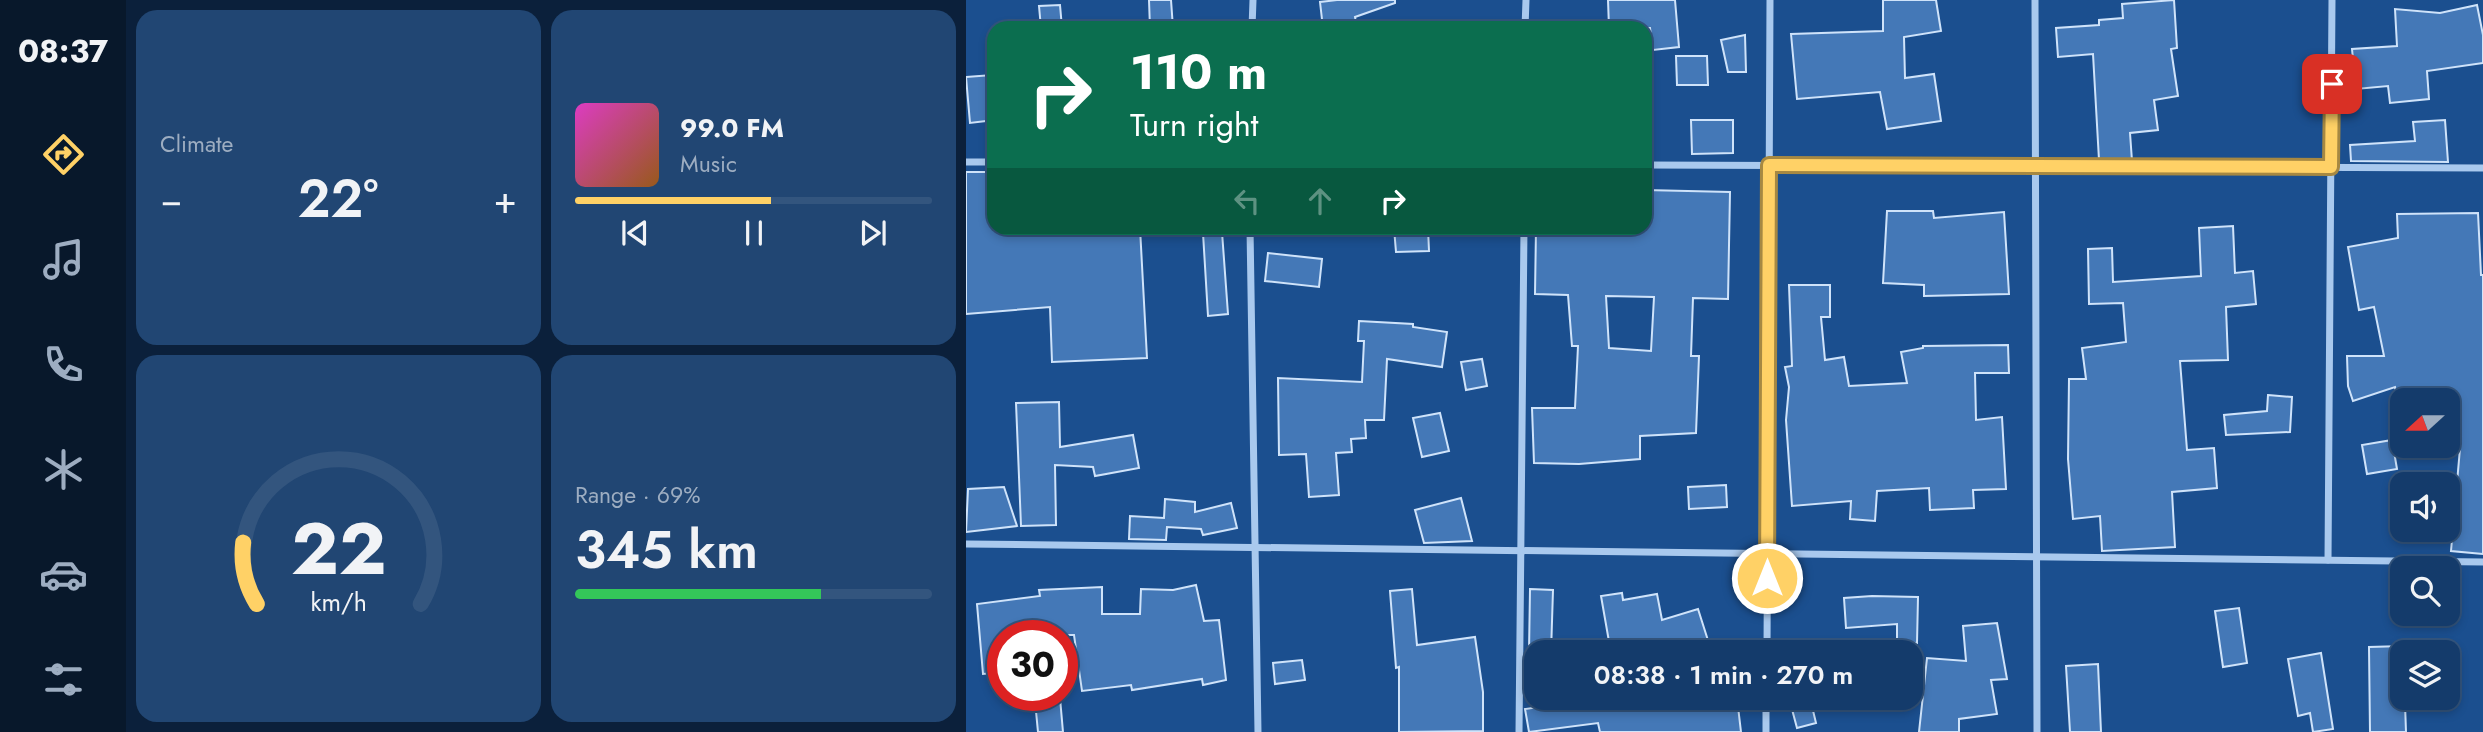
<!DOCTYPE html>
<meta charset="utf-8">
<style>
body{margin:0;font-family:Jost,sans-serif;background:#214673;color:#f1f3f6;height:100vh;display:flex;flex-direction:column;font-size:26px;white-space:nowrap}
*{box-sizing:border-box;margin:0}
p{font-size:23px;color:#9dadc1}
.icon{flex:none;width:38px;height:38px;fill:none;stroke:currentColor;stroke-width:2;stroke-linecap:round;stroke-linejoin:round}
.map{position:relative;flex:1;overflow:hidden}
.side{display:flex;flex-direction:column;gap:10px;padding:10px;background:#0b203b;width:840px}
.side>*{flex:none}
.banner{position:absolute;left:21px;top:21px;width:665px;height:214px;border-radius:21px;box-shadow:0 4px 10px #0003,0 0 0 2px #33557e;background:#0b6e4f;color:#fff;overflow:hidden}
.needle{width:46px;rotate:249deg}
.controls{position:absolute;left:1424px;top:388px;display:grid;gap:14px}
.controls a{display:grid;place-items:center;width:70px;height:70px;border-radius:14px;background:#143b6b;box-shadow:0 4px 10px #0003,0 0 0 2px #33557e;font-size:35px}
.speed{position:absolute;left:21px;top:620px;display:flex;gap:14px;font-size:35px;font-weight:700;text-align:center}
.speed>*{display:grid;place-content:center;width:91px;height:91px;border-radius:50%;background:#143b6b;box-shadow:0 4px 10px #0003,0 0 0 2px #33557e;line-height:1}
.speed .limit{border:10px solid #d22;background:#fff;color:#111}
.pin{position:absolute;display:grid;place-items:center;width:60px;height:60px;color:#fff;margin:-30px;border-radius:14px;box-shadow:0 4px 10px #0006}
.me{position:absolute;width:77px;margin:-38px;rotate:0deg;stroke-linejoin:round;filter:drop-shadow(0 0 5px #0008)}
.turn{display:flex;align-items:center;gap:24px;height:147px;padding:0 28px;font-size:32px}
.turn .icon{width:91px;height:91px;stroke-width:2.5}
.turn b{display:block;font-size:49px;line-height:60px}
.lanes{display:flex;align-items:center;height:66px;padding:0 28px;background:#0003;justify-content:center;gap:35px;direction:ltr}
.lanes .off{opacity:.35}
.big{font-size:52px;font-weight:600;line-height:1.1}
.side .widget{flex:1;display:flex;flex-direction:column;justify-content:center;gap:10px;min-width:0;padding:0 24px;border-radius:21px;background:#214673}
.side .dial{align-items:center;gap:0}
.dial svg{height:182px;overflow:visible;fill:none;stroke:#33557e;stroke-width:7;stroke-linecap:round;text-anchor:middle}
.dial text{fill:#f1f3f6;stroke:none}
.song{display:flex;align-items:center;gap:21px}
.cover{width:84px;height:84px;border-radius:10px;background:linear-gradient(135deg,hsl(310 70% 55%),hsl(30 70% 35%))}
.played{height:7px;border-radius:4px;background:linear-gradient(90deg,#ffd166 55%,#33557e 55%)}
.keys{display:flex;justify-content:space-around;direction:ltr}
.heat{display:flex;justify-content:space-between;align-items:center;font-size:38px;direction:ltr}
.charge{height:10px;border-radius:5px;background:linear-gradient(90deg,#34c759 69%,#33557e 0)}
.side .tiles{flex:1;display:grid;gap:10px;grid-template-columns:repeat(2,1fr)}
.trip{position:absolute;left:558px;top:640px;width:399px;height:70px;border-radius:21px;background:#143b6b;box-shadow:0 4px 10px #0003,0 0 0 2px #33557e;font-weight:600;line-height:70px;text-align:center}
main{display:flex;flex:1;min-height:0}
.dock{display:flex;flex-direction:column;width:126px;justify-content:space-around;align-items:center;background:#08182b;color:#9dadc1}
.dock .icon{width:49px;height:49px}
.dock .active{color:#ffd166}
.dock b{font-size:32px;color:#f1f3f6}
.map>svg:first-child{display:block}
.building{fill:#4478b7;stroke:#cfe3fa;stroke-width:2;fill-rule:evenodd}
.lines{fill:none;stroke-linecap:round;stroke-linejoin:round}
.street{stroke:#a9c9ee;stroke-width:7}
.route-casing{stroke:#a68842;stroke-width:18}
.route{stroke:#ffd166;stroke-width:12}
</style>
<main>
<nav class="dock">
<b>08:37</b>
<svg class="icon active" aria-label="directions" viewBox="0 0 24 24"><path d="M12 3l9 9-9 9-9-9zM9 14v-3h6M13 9l2 2-2 2"/></svg>
<svg class="icon" aria-label="music" viewBox="0 0 24 24"><path d="M9 18V5l10-2v13"/><circle cx="6" cy="18" r="3"/><circle cx="16" cy="16" r="3"/></svg>
<svg class="icon" aria-label="phone" viewBox="0 0 24 24"><path d="M5 4h4l2 5-3 2q2 4 5 5l2-3 5 2v4C11 20 4 13 5 4z"/></svg>
<svg class="icon" aria-label="climate" viewBox="0 0 24 24"><path d="M12 3v18M4 7l16 10M4 17L20 7"/></svg>
<svg class="icon" aria-label="car" viewBox="0 0 24 24"><path d="M5 17H2v-5l4-1 3-4h7l3 4 3 1v5h-3M9 17h6M6 11h13"/><circle cx="7" cy="17" r="2"/><circle cx="17" cy="17" r="2"/></svg>
<svg class="icon" aria-label="filters" viewBox="0 0 24 24"><path d="M4 7h16M4 17h16"/><circle cx="9" cy="7" r="2"/><circle cx="15" cy="17" r="2"/></svg>
</nav>
<section class="side">
<div class="tiles">
<div class="widget"><p>Climate</p>
<div class="heat"><a>−</a><b class="big">22°</b><a>+</a></div>
</div>
<div class="widget">
<div class="song"><i class="cover"></i><div><b>99.0 FM</b><p>Music</p></div></div>
<div class="played"></div>
<div class="keys"><svg class="icon" aria-label="previous" viewBox="0 0 24 24"><path d="M18 5L8 12l10 7zM5 5v14"/></svg><svg class="icon" aria-label="pause" viewBox="0 0 24 24"><path d="M8 5v14M16 5v14"/></svg><svg class="icon" aria-label="next" viewBox="0 0 24 24"><path d="M6 5l10 7-10 7zM19 5v14"/></svg></div>
</div>
<div class="widget dial"><svg viewBox="0 0 100 80">
<path d="M14 69A42 42 0 1 1 86 69"/>
<path d="M14 69A42 42 0 0 1 8 42" stroke="#ffd166"/>
<text x="50" y="56" font-size="32" font-weight="700">22</text>
<text x="50" y="72" font-size="11">km/h</text>
</svg></div>
<div class="widget"><p>Range · 69%</p><b class="big">345 km</b><div class="charge"></div></div>
</div>
</section>
<div class="map">
<svg width="1517" height="732" viewBox="0 0 1517 732">
<rect width="100%" height="100%" fill="#1b4f8f"/>
<g class="building">
<path d="M 183,0 L 205,0 L 207,28 L 184,28 Z"/>
<path d="M 371,0 L 429,0 L 429,3 L 389,17 L 391,28 L 357,28 L 354,2 Z"/>
<path d="M 642,0 L 709,0 L 713,47 L 687,50 L 684,28 L 643,28 Z"/>
<path d="M 917,0 L 970,0 L 975,31 L 938,37 L 939,78 L 968,74 L 975,121 L 921,129 L 914,92 L 831,99 L 825,34 L 917,31 Z"/>
<path d="M 1208,0 L 1211,48 L 1205,49 L 1212,96 L 1188,100 L 1192,130 L 1164,133 L 1166,161 L 1133,160 L 1127,54 L 1092,57 L 1090,28 L 1133,25 L 1133,20 L 1157,18 L 1156,4 Z"/>
<path d="M 94,5 L 96,28 L 75,28 L 73,6 Z"/>
<path d="M 1511,5 L 1517,35 L 1517,63 L 1461,71 L 1463,99 L 1424,103 L 1422,86 L 1390,89 L 1386,49 L 1431,46 L 1429,9 L 1474,13 Z"/>
<path d="M 779,35 L 780,72 L 762,72 L 755,40 Z"/>
<path d="M 710,56 L 741,56 L 742,85 L 711,85 Z"/>
<path d="M 26,75 L 28,120 L 4,123 L 0,77 Z"/>
<path d="M 725,120 L 767,120 L 767,153 L 726,154 Z"/>
<path d="M 1479,120 L 1482,162 L 1385,161 L 1384,145 L 1449,141 L 1447,122 Z"/>
<path d="M 0,172 L 28,172 L 28,228 L 174,228 L 181,358 L 86,362 L 84,307 L 0,314 Z"/>
<path d="M 679,190 L 764,192 L 762,299 L 727,298 L 725,356 L 733,356 L 730,433 L 674,436 L 674,459 L 613,464 L 568,463 L 566,408 L 609,408 L 612,346 L 606,346 L 602,295 L 569,294 L 570,228 L 679,228 ZM 640,296 L 688,297 L 685,351 L 643,348 Z"/>
<path d="M 921,211 L 967,211 L 968,218 L 1038,212 L 1043,294 L 958,296 L 958,285 L 917,283 Z"/>
<path d="M 1512,213 L 1515,275 L 1517,275 L 1517,554 L 1485,551 L 1495,437 L 1482,439 L 1482,401 L 1431,401 L 1429,387 L 1387,401 L 1382,386 L 1381,356 L 1418,356 L 1408,307 L 1393,310 L 1382,247 L 1432,238 L 1431,214 Z"/>
<path d="M 1267,226 L 1269,273 L 1287,271 L 1290,304 L 1260,307 L 1262,360 L 1214,361 L 1221,450 L 1248,448 L 1251,488 L 1206,492 L 1209,547 L 1136,551 L 1134,516 L 1107,519 L 1102,459 L 1103,379 L 1120,379 L 1116,348 L 1160,342 L 1157,303 L 1123,304 L 1122,249 L 1146,248 L 1147,282 L 1235,276 L 1233,228 Z"/>
<path d="M 428,228 L 462,228 L 463,251 L 430,252 Z"/>
<path d="M 256,232 L 262,314 L 242,316 L 237,233 Z"/>
<path d="M 302,253 L 356,259 L 353,287 L 299,281 Z"/>
<path d="M 823,285 L 864,285 L 864,317 L 855,317 L 859,360 L 878,357 L 883,386 L 941,383 L 935,352 L 957,348 L 957,346 L 1042,345 L 1043,373 L 1009,373 L 1010,420 L 1036,417 L 1040,489 L 1007,490 L 1008,508 L 964,510 L 963,488 L 911,491 L 909,521 L 884,519 L 885,501 L 826,506 L 820,420 L 823,387 L 819,367 L 826,366 Z"/>
<path d="M 393,321 L 447,324 L 447,327 L 481,332 L 476,367 L 421,359 L 418,420 L 399,420 L 400,438 L 385,439 L 386,452 L 370,453 L 373,495 L 343,497 L 340,454 L 313,455 L 312,378 L 396,382 L 398,341 L 392,341 Z"/>
<path d="M 516,359 L 521,386 L 500,390 L 495,362 Z"/>
<path d="M 1302,395 L 1326,397 L 1324,432 L 1260,435 L 1258,415 L 1301,411 Z"/>
<path d="M 93,402 L 94,447 L 167,435 L 173,468 L 129,476 L 127,467 L 89,465 L 90,525 L 55,526 L 50,403 Z"/>
<path d="M 474,413 L 483,451 L 456,457 L 447,418 Z"/>
<path d="M 1426,440 L 1431,469 L 1401,474 L 1396,445 Z"/>
<path d="M 760,485 L 761,507 L 723,509 L 722,487 Z"/>
<path d="M 38,487 L 51,526 L 0,532 L 2,489 Z"/>
<path d="M 495,498 L 506,541 L 458,543 L 449,510 Z"/>
<path d="M 199,499 L 229,502 L 229,512 L 265,503 L 271,528 L 237,535 L 235,529 L 201,527 L 200,540 L 163,539 L 164,516 L 198,518 Z"/>
<path d="M 230,585 L 238,621 L 253,620 L 260,680 L 237,685 L 236,679 L 166,690 L 165,685 L 116,691 L 108,635 L 37,635 L 37,672 L 17,674 L 11,604 L 74,596 L 73,590 L 136,587 L 136,614 L 174,614 L 175,589 L 207,590 Z"/>
<path d="M 446,589 L 451,645 L 509,637 L 517,692 L 517,731 L 433,732 L 433,667 L 430,668 L 424,591 Z"/>
<path d="M 564,589 L 587,590 L 585,653 L 563,653 Z"/>
<path d="M 656,593 L 657,600 L 691,594 L 696,620 L 732,609 L 746,653 L 645,653 L 635,596 Z"/>
<path d="M 906,596 L 952,597 L 951,643 L 931,642 L 931,624 L 880,628 L 878,598 Z"/>
<path d="M 1273,608 L 1281,663 L 1257,667 L 1249,611 Z"/>
<path d="M 1031,623 L 1041,679 L 1025,680 L 1031,714 L 993,719 L 993,732 L 953,732 L 961,658 L 1000,661 L 997,626 Z"/>
<path d="M 1437,646 L 1440,732 L 1404,732 L 1403,647 Z"/>
<path d="M 1355,653 L 1367,729 L 1347,732 L 1344,713 L 1332,716 L 1322,659 Z"/>
<path d="M 336,660 L 339,680 L 309,684 L 307,663 Z"/>
<path d="M 1132,664 L 1135,732 L 1104,732 L 1100,666 Z"/>
<path d="M 94,698 L 97,732 L 72,732 L 69,701 Z"/>
<path d="M 615,698 L 688,698 L 689,703 L 771,698 L 775,732 L 634,732 L 632,723 L 563,732 L 559,709 L 615,701 Z"/>
<path d="M 823,698 L 844,698 L 850,723 L 831,728 Z"/>
</g>
<g class="lines">
<g class="street">
<path d="M 1069,0 L 1071,732"/>
<path d="M 286,28 L 287,0"/>
<path d="M 559,28 L 560,0"/>
<path d="M 0,162 L 28,162"/>
<path d="M 679,165 L 1517,168"/>
<path d="M 284,228 L 292,732"/>
<path d="M 0,544 L 1517,562"/>
<path d="M 1362,560 L 1366,0"/>
<path d="M 801,653 L 804,0"/>
<path d="M 553,732 L 558,228"/>
<path d="M 800,732 L 800,698"/>
</g>
</g>
<g class="lines">
<defs>
<path id="route" d="M 801,578 L 803,165 L 1365,167 L 1366,84"/>
</defs>
<use href="#route" class="route-casing"/>
<use href="#route" class="route"/>
</g>
</svg>
<div class="controls">
<a><svg class="needle" viewBox="-14 -14 28 28"><path d="M0-13l5 13h-10z" fill="#e53935"/><path d="M0 13l5-13h-10z" fill="#9dadc1"/></svg></a>
<a><svg class="icon" aria-label="sound" viewBox="0 0 24 24"><path d="M4 9h4l5-4v14l-5-4H4zM17 9q2 3 0 6"/></svg></a>
<a><svg class="icon" aria-label="search" viewBox="0 0 24 24"><circle cx="10" cy="10" r="6"/><path d="M15 15l6 6"/></svg></a>
<a><svg class="icon" aria-label="layers" viewBox="0 0 24 24"><path d="M12 4l9 5-9 5-9-5zM3 14l9 5 9-5"/></svg></a>
</div>
<div class="speed"><div class="limit">30</div></div>
<div class="pin" style="left:1366px;top:84px;background:#d93025"><svg class="icon" aria-label="arrive" viewBox="0 0 24 24"><path d="M6 21V4h12l-3 4 3 4H6"/></svg></div>
<svg class="me" style="left:801px;top:578px" viewBox="-20 -20 40 40"><circle r="17" fill="#ffd166" stroke="#fff" stroke-width="3"/><path d="M0-11L8 9 0 5-8 9z" fill="#fff"/></svg>
<div class="trip">08:38 · 1 min · 270 m</div>
<div class="banner">
<div class="turn"><svg class="icon" aria-label="right" viewBox="0 0 24 24"><path d="M7 20v-9h11M14 6l5 5-5 5"/></svg><div><b>110 m</b>Turn right</div></div>
<div class="lanes"><svg class="icon off" aria-label="left" viewBox="0 0 24 24"><path d="M17 20v-9H6M10 6l-5 5 5 5"/></svg><svg class="icon off" aria-label="ahead" viewBox="0 0 24 24"><path d="M12 20V5M6 11l6-6 6 6"/></svg><svg class="icon" aria-label="right" viewBox="0 0 24 24"><path d="M7 20v-9h11M14 6l5 5-5 5"/></svg></div>
</div>
</div>
</main>
